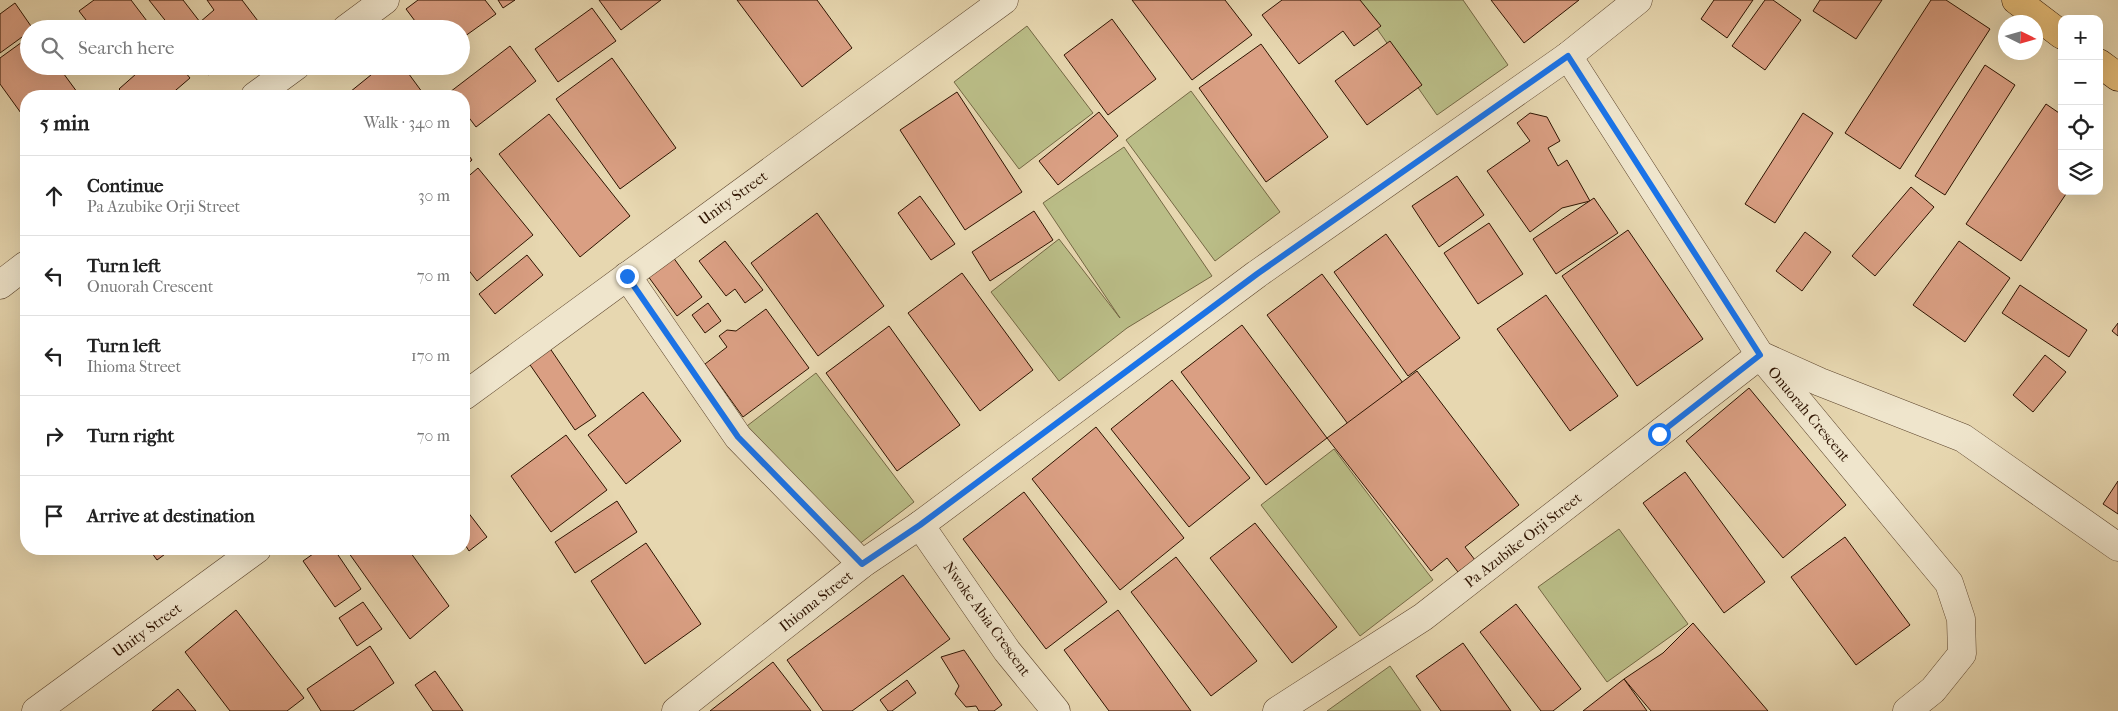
<!DOCTYPE html>
<html lang="en">
<head>
<meta charset="utf-8">
<style>
	:root { --surface:#fff; --page:#f6f6f6; --text:#222; --muted:#767676; --line:#e0e0e0 }
	body { margin:0; font-family:"IM FELL French Canon",serif; background:var(--page); color:var(--text) }
	.controls { position:absolute; right:15px; top:15px; display:grid; overflow:hidden; border-radius:10px; box-shadow:0 5px 20px #0002 }
	.controls button { width:45px; height:45px; display:grid; place-items:center; padding:0; border:0; border-bottom:1px solid var(--line); background:var(--surface); color:var(--text); font:25px sans-serif }
	.compass { position:absolute; left:1998px; top:15px; width:45px; height:45px; border-radius:50%; background:var(--surface); box-shadow:0 5px 20px #0002; rotate:95deg }
	.stop { position:absolute; width:15px; height:15px; margin:-11px; border:4px solid #1a73e8; border-radius:50%; background:#fff }
	.stop.end { background:#1a73e8; border-color:#fff; box-shadow:0 1px 5px #0008 }
	.list { margin:0; padding:0; list-style:none }
	h2 { display:flex; justify-content:space-between; align-items:center; height:65px; margin:0; padding:0 20px; font-size:21px }
	h2 small { font-size:16px; font-weight:400; color:var(--muted) }
	.list li { display:grid; grid-template-columns:32px 1fr auto; gap:15px; align-items:center; box-sizing:border-box; height:80px; padding:0 20px; border-top:1px solid var(--line) }
	.list b { display:block; font-size:19px; white-space:nowrap }
	.list p { margin:0; font-size:16px; white-space:nowrap; color:var(--muted) }
	.list em { font-size:16px; font-style:normal; color:var(--muted) }
	.icon { flex:none; width:28px; height:28px; fill:none; stroke:currentColor; stroke-width:2; stroke-linecap:round; stroke-linejoin:round }
	.map { position:relative; flex:none; width:2118px; height:711px; overflow:hidden }
	.search { position:absolute; background:var(--surface); box-shadow:0 5px 20px #0002; left:20px; top:20px; width:450px; height:55px; display:flex; align-items:center; gap:12px; box-sizing:border-box; padding:0 18px; border-radius:28px; color:var(--muted); font-size:19px }
	.panel { position:absolute; background:var(--surface); box-shadow:0 5px 20px #0002; left:20px; top:90px; width:450px; height:465px; border-radius:20px }
	.map>svg:first-child { display:block }
</style>
</head>
<body>
<div class="map">
<svg width="2118" height="711" viewBox="0 0 2118 711">
	<rect width="100%" height="100%" fill="#e7d7b0"/>
	<filter id="stains"><feTurbulence type="fractalNoise" baseFrequency=".004" numOctaves="4"/><feColorMatrix values="0 0 0 0 .2 0 0 0 0 .09 0 0 0 0 .02 0 0 0 .5 -.17"/></filter>
	<radialGradient id="worn" r=".72"><stop offset=".6" stop-color="#630" stop-opacity="0"/><stop offset="1" stop-color="#630" stop-opacity=".3"/></radialGradient>
	<!-- green -->
	<g fill="#babd87" stroke="#746844">
		<path d="M1357,0H1463L1508,65L1437,115Z"/>
		<path d="M1027,26L1093,113L1019,169L954,82Z"/>
		<path d="M1191,91L1280,212L1215,261L1126,140Z"/>
		<path d="M1124,147L1212,276L1127,328L1059,381L991,292L1059,239L1120,318L1043,203Z"/>
		<path d="M816,373L914,502L841,558L743,429Z"/>
		<path d="M1334,449L1433,580L1360,636L1261,505Z"/>
		<path d="M1619,529L1688,624L1607,682L1538,587Z"/>
		<path d="M1390,666L1421,711H1327Z"/>
	</g>
	<!-- building -->
	<g fill="#da9f83" stroke="#2e1300">
		<path d="M94,0H131L153,29H93L79,11Z"/>
		<path d="M149,0H183L200,22L214,10L207,0H242L264,29H172Z"/>
		<path d="M418,0H485L496,14L461,39V29H421L406,9Z"/>
		<path d="M498,0H515L503,8Z"/>
		<path d="M599,0H661L621,30Z"/>
		<path d="M737,0H817L852,48L802,87Z"/>
		<path d="M1132,0H1225L1252,35L1192,80Z"/>
		<path d="M1282,0H1360L1381,26L1354,46L1343,31L1299,64L1262,15Z"/>
		<path d="M1491,0H1579L1524,43Z"/>
		<path d="M1714,0H1753L1727,38L1701,19Z"/>
		<path d="M1765,0H1773L1801,20L1765,70L1732,46Z"/>
		<path d="M1820,0H1882L1856,39L1813,11Z"/>
		<path d="M1931,0H1946L1990,29L1900,169L1845,133Z"/>
		<path d="M15,3L33,29H29V32L0,53V14Z"/>
		<path d="M592,8L616,41L558,82L535,49Z"/>
		<path d="M1112,19L1156,79L1108,115L1064,55Z"/>
		<path d="M29,37V66H58L80,96H26V120L0,84V58Z"/>
		<path d="M1390,41L1422,85L1367,125L1335,81Z"/>
		<path d="M1261,44L1328,137L1266,182L1199,88Z"/>
		<path d="M510,46L536,81L476,127L464,111V96H453L450,92Z"/>
		<path d="M612,58L676,148L620,189L556,99Z"/>
		<path d="M1985,65L2015,85L1945,195L1915,176Z"/>
		<path d="M145,66H180L190,78L169,96H126L119,89Z"/>
		<path d="M201,66H220L208,75Z"/>
		<path d="M382,66H403L425,96H345Z"/>
		<path d="M957,92L1022,192L965,230L900,130Z"/>
		<path d="M2046,104L2062,115V191H2068L2021,261L1966,224Z"/>
		<path d="M1099,112L1118,136L1058,185L1039,161Z"/>
		<path d="M1530,113L1547,117L1560,141L1548,148L1558,166L1567,160L1590,201L1562,208L1530,232L1487,171L1530,141L1517,123Z"/>
		<path d="M1803,113L1833,133L1775,223L1745,204Z"/>
		<path d="M549,114L630,216L580,257L499,154Z"/>
		<path d="M464,149L472,160L464,167Z"/>
		<path d="M478,168L533,235L477,281L464,264V180Z"/>
		<path d="M1457,176L1484,215L1439,247L1412,206Z"/>
		<path d="M1911,187L1934,207L1875,276L1852,256Z"/>
		<path d="M920,196L955,244L931,260L898,213Z"/>
		<path d="M1594,198L1618,233L1556,274L1533,239Z"/>
		<path d="M1034,211L1053,240L990,281L972,252Z"/>
		<path d="M817,213L884,306L818,356L751,263Z"/>
		<path d="M1489,223L1523,274L1478,304L1444,253Z"/>
		<path d="M1628,230L1703,339L1637,386L1562,276Z"/>
		<path d="M1805,232L1831,252L1802,291L1776,271Z"/>
		<path d="M1386,234L1460,338L1408,376L1334,272Z"/>
		<path d="M725,241L763,290L745,303L735,289L726,296L699,261Z"/>
		<path d="M1959,241L2010,278L1965,342L1913,305Z"/>
		<path d="M670,253L702,297L677,316L645,272Z"/>
		<path d="M527,255L543,275L495,314L479,294Z"/>
		<path d="M962,273L1033,370L980,411L908,313Z"/>
		<path d="M1322,274L1403,383L1348,424L1267,315Z"/>
		<path d="M2020,285L2087,330L2069,357L2002,313Z"/>
		<path d="M1546,295L1618,396L1570,431L1497,329Z"/>
		<path d="M708,303L721,321L705,333L692,315Z"/>
		<path d="M766,309L809,368L743,417L705,364L727,347L719,336L727,330L736,331Z"/>
		<path d="M2118,323V336L2112,331Z"/>
		<path d="M1242,325L1327,438L1266,485L1181,372Z"/>
		<path d="M889,326L960,425L897,471L826,373Z"/>
		<path d="M547,344L596,416L575,430L526,359Z"/>
		<path d="M2045,355L2066,372L2033,412L2013,395Z"/>
		<path d="M1417,371L1519,505L1465,547L1475,560L1458,572L1447,558L1431,571L1327,438Z"/>
		<path d="M1172,380L1250,478L1189,527L1111,429Z"/>
		<path d="M1749,388L1846,505L1783,558L1686,441Z"/>
		<path d="M643,392L681,441L626,484L588,435Z"/>
		<path d="M1096,427L1184,538L1120,590L1032,479Z"/>
		<path d="M566,435L607,490L551,532L511,476Z"/>
		<path d="M1685,472L1765,582L1724,613L1643,503Z"/>
		<path d="M2118,481V514L2103,504Z"/>
		<path d="M1024,492L1107,602L1046,649L963,539Z"/>
		<path d="M617,501L637,532L575,573L555,542Z"/>
		<path d="M464,507L487,537L469,551L464,543Z"/>
		<path d="M1255,523L1337,627L1292,663L1210,558Z"/>
		<path d="M1845,537L1910,625L1856,665L1791,577Z"/>
		<path d="M646,543L701,624L645,664L591,581Z"/>
		<path d="M149,549H172L157,560Z"/>
		<path d="M320,549H334L361,589L335,607L303,561Z"/>
		<path d="M346,549H408L449,606L410,639Z"/>
		<path d="M1176,557L1257,661L1211,696L1131,592Z"/>
		<path d="M903,575L950,639L852,711H823L787,660Z"/>
		<path d="M363,602L382,629L357,646L339,618Z"/>
		<path d="M1516,604L1581,689L1553,711H1541L1480,632Z"/>
		<path d="M236,610L304,698L287,711H230L185,652Z"/>
		<path d="M1118,610L1191,711H1109L1064,650Z"/>
		<path d="M1693,623L1768,711H1651L1624,679L1663,653Z"/>
		<path d="M1463,643L1511,711H1441L1416,676Z"/>
		<path d="M370,646L394,683L353,711H321L307,689Z"/>
		<path d="M964,650L1002,705L994,711H979L976,706L966,707L955,694L959,686L941,657Z"/>
		<path d="M773,662L811,711H710Z"/>
		<path d="M435,671L463,711H433L415,685Z"/>
		<path d="M1624,679L1647,711H1583Z"/>
		<path d="M907,680L916,693L892,711H888L880,700Z"/>
		<path d="M178,689L196,711H152Z"/>
	</g>
	<g fill="none" stroke-linecap="round" stroke-linejoin="round">
		<!-- minor casing -->
		<g stroke="#5c442c" stroke-width="29">
			<g id="minor">
				<path d="M346,29L385,0"/>
				<path d="M1568,56L1760,355L1949,583L1961,619L1962,654L1933,690L1907,711"/>
				<path d="M255,96L296,66"/>
				<path d="M627,276L738,437L862,564"/>
				<path d="M0,285L26,265"/>
				<path d="M464,396L1004,0"/>
				<path d="M920,525L1007,651L1056,711"/>
				<path d="M36,711L257,549"/>
				<path d="M676,711L862,564L920,525L1257,274L1568,56L1638,0"/>
				<path d="M1277,711L1423,617L1760,355L1820,382L1963,438L2118,547"/>
			</g>
		</g>
		<!-- primary casing -->
		<g stroke="#2e1300" stroke-width="29">
			<g id="primary">
				<path d="M2016,0L2062,35"/>
				<path d="M2099,63L2118,77"/>
			</g>
		</g>
		<!-- minor -->
		<use href="#minor" stroke="#efe5cc" stroke-width="28"/>
		<!-- primary -->
		<use href="#primary" stroke="#e4bc78" stroke-width="28"/>
	</g>
	<g fill="none" stroke-linecap="round" stroke-linejoin="round">
		<!-- route -->
		<path stroke="#1a73e8" stroke-width="6" d="M627,276L738,437L862,564L920,525L1257,274L1568,56L1760,355L1659,434"/>
	</g>
	<g text-anchor="middle" dominant-baseline="central" stroke-width="4" stroke-linejoin="round" paint-order="stroke">
		<!-- street labels -->
		<g font-size="15" fill="#2e1300" stroke="#efe5cc">
			<text transform="translate(733 198) rotate(-36)">Unity Street</text>
			<text transform="translate(1809 414) rotate(50)">Onuorah Crescent</text>
			<text transform="translate(1523 540) rotate(-38)">Pa Azubike Orji Street</text>
			<text transform="translate(816 601) rotate(-38)">Ihioma Street</text>
			<text transform="translate(987 619) rotate(54)">Nwoke Abia Crescent</text>
			<text transform="translate(147 630) rotate(-36)">Unity Street</text>
		</g>
	</g>
	<rect width="100%" height="100%" filter="url(#stains)"/>
	<rect width="100%" height="100%" fill="url(#worn)"/>
</svg>
<div class="controls">
<button>+</button>
<button>−</button>
<button><svg class="icon" aria-label="locate" viewBox="0 0 24 24"><circle cx="12" cy="12" r="6"/><path d="M12 2v4M12 18v4M2 12h4M18 12h4"/></svg></button>
<button><svg class="icon" aria-label="layers" viewBox="0 0 24 24"><path d="M12 4l9 5-9 5-9-5zM3 14l9 5 9-5"/></svg></button>
</div>
<svg class="compass" viewBox="-18 -18 36 36"><path d="M0-13l5 13h-10z" fill="#e53935"/><path d="M0 13l5-13h-10z" fill="#767676"/></svg>
<div class="stop" style="left:1659px;top:434px"></div>
<div class="stop end" style="left:627px;top:276px"></div>
<div class="search"><svg class="icon" aria-label="search" viewBox="0 0 24 24"><circle cx="10" cy="10" r="6"/><path d="M15 15l6 6"/></svg>Search here</div>
<section class="panel">
<h2>5 min<small>Walk · 340 m</small></h2>
<ul class="list">
<li><svg class="icon" aria-label="ahead" viewBox="0 0 24 24"><path d="M12 20V5M6 11l6-6 6 6"/></svg><div><b>Continue</b><p>Pa Azubike Orji Street</p></div><em>30 m</em></li>
<li><svg class="icon" aria-label="left" viewBox="0 0 24 24"><path d="M17 20v-9H6M10 6l-5 5 5 5"/></svg><div><b>Turn left</b><p>Onuorah Crescent</p></div><em>70 m</em></li>
<li><svg class="icon" aria-label="left" viewBox="0 0 24 24"><path d="M17 20v-9H6M10 6l-5 5 5 5"/></svg><div><b>Turn left</b><p>Ihioma Street</p></div><em>170 m</em></li>
<li><svg class="icon" aria-label="right" viewBox="0 0 24 24"><path d="M7 20v-9h11M14 6l5 5-5 5"/></svg><div><b>Turn right</b></div><em>70 m</em></li>
<li><svg class="icon" aria-label="arrive" viewBox="0 0 24 24"><path d="M6 21V4h12l-3 4 3 4H6"/></svg><div><b>Arrive at destination</b></div></li>
</ul>
</section>
</div>
</body>
</html>
